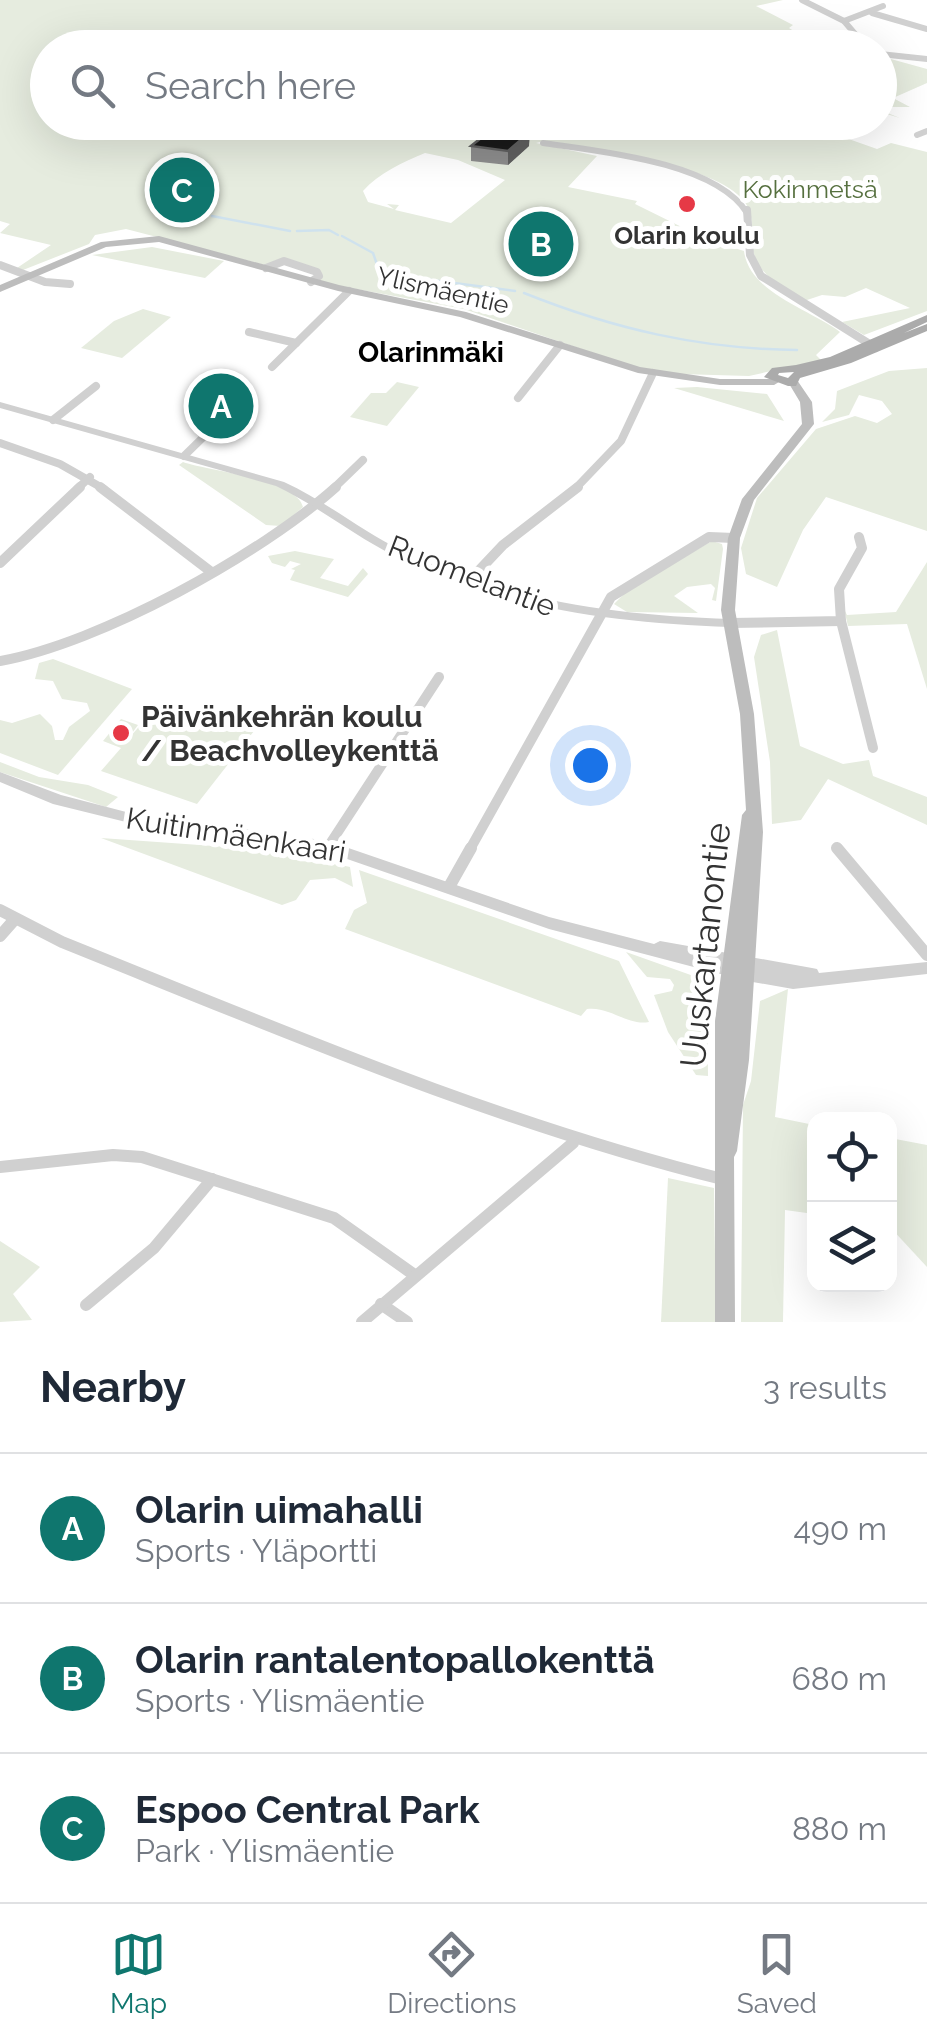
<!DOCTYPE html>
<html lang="en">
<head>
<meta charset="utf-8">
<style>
	:root { --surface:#fff; --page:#f6f6f7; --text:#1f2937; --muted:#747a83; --line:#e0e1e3; --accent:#0f766e }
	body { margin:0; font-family:Raleway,sans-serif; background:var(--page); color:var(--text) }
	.controls { position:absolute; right:30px; bottom:30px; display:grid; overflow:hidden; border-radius:20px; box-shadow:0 10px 40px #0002 }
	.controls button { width:90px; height:90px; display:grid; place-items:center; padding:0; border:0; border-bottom:2px solid var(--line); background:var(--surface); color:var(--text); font:50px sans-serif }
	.you { position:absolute; left:590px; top:765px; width:35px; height:35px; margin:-25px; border:8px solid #fff; border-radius:50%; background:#1a73e8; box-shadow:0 0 0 15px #1a73e833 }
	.badge { display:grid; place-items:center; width:65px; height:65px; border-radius:50%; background:var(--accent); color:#fff; font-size:32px; font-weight:700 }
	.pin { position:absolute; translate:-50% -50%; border:5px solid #fff; box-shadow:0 2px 10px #0006 }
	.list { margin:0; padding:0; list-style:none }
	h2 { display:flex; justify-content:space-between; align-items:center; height:130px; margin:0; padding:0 40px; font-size:42px }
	h2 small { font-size:32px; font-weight:400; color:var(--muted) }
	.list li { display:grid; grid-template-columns:65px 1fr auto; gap:30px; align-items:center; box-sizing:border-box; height:150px; padding:0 40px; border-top:2px solid var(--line) }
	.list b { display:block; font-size:38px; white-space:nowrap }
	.list p { margin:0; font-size:32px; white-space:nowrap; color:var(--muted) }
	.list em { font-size:32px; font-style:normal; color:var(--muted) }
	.icon { flex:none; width:55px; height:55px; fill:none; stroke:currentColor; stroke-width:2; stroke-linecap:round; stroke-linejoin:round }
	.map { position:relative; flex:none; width:927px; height:1322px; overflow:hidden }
	.search { position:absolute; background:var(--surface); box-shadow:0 10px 40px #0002; left:30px; right:30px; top:30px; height:110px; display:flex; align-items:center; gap:25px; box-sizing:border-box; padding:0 35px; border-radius:55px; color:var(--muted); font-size:38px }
	.sheet { height:580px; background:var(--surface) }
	nav { display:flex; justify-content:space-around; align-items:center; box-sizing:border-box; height:140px; border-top:2px solid var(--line); background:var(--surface); font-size:28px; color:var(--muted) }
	nav a { display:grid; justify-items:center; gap:5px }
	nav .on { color:var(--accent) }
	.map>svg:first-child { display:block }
</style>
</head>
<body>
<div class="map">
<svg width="927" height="1322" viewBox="0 0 927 1322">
	<rect width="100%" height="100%" fill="#fff"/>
	<!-- green -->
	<g fill="#e6ecdf" fill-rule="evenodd">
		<path d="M0,0H783L756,6L793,25L789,28L819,47L48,48V122H834L831,125L843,137L877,149L891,143L927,152V311L864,335L842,322L910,308L866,288L845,297L822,295L804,301C786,289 760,277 754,254C749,236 757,218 744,201C715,163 592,151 544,141L536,143L597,156L568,187L637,201L635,204L706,239L744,251C749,293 811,310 840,332L816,355L821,360L749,376L679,374L631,366L464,309L324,283L319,281L322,275L283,259L265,265L126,229L95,235L89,244L23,270L17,268L51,245L0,233L10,224L0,221ZM425,153L458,160L505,180L451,223L395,210L399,205L387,204L394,209L368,202L363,191C379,173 403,162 425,153Z"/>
		<path d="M880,56L927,69V83L893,98L910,107H884L888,109L885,112L900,118L880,112Z"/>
		<path d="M152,247L224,261L205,278L92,255Z"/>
		<path d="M143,309L171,317L122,358L81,348L114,321Z"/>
		<path d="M927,368V531L826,497L803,530L777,587L746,574L741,548L757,498L816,429L855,416L877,423L892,414L882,401L859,395L849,415L822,422L835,409L837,391L889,371Z"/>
		<path d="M397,382L419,387L387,426L350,417L371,393H386Z"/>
		<path d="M697,387L767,394L784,421L674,388Z"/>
		<path d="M183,462C208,471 297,479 303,507L281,526L266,525L179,465Z"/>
		<path d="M712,541L722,544L723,549L716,601L712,600L715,588L711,584L687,587L674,596L698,613L627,612L614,604L630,588Z"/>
		<path d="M295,551L334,559L320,578L348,586L363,568L368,574L348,597L290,580L295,570L291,569L301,564L290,561L285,567L272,563L268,556Z"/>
		<path d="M927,562V689L907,624L848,626L844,609L847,615L896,612Z"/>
		<path d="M777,630L800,746L843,764L869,760L873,776L927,797V825L828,779L801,820L772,824L770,762L754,657L761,635Z"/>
		<path d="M53,659L132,689L58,775L0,753V720L12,723L40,714L52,726L55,740H63L69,727L90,711L87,703L62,699L53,681L35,679L39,663Z"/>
		<path d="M162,700L254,731L197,804L101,771L121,748L103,741L121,719L138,725L124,744Z"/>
		<path d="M0,762L39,777L88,785L118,797L106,807L0,772Z"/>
		<path d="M101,838L272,850L350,867L353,887L335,878L310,880L296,900L282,905Z"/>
		<path d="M359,870L619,961L649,1022C627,1026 610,1006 587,1009L581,1016L345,929L354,910L367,903Z"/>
		<path d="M626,952L702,979L707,989L708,1076L696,1075L668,1032L654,995L672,991L674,985L670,979L647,977Z"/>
		<path d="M788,989L775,1117L814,1125V1214L785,1210L783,1322H741L743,1105L751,1081L760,1001Z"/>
		<path d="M890,1138L927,1145V1267L890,1227Z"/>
		<path d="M668,1178L714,1188L716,1322H661Z"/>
		<path d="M0,1241L40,1267L13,1294L32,1320L0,1322Z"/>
	</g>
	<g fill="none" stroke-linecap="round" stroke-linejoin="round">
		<!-- stream -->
		<g stroke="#cfe2ee" stroke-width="2.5">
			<path d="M212,216L290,231"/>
			<path d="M297,231L329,230L338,235"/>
			<path d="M342,236L373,253L379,270L393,275L515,291"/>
			<path d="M524,293C614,329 700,349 797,350"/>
		</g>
		<!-- minor-far3 -->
		<g stroke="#d0d0d0" stroke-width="6">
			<path d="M802,0L844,21L867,48"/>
			<path d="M872,13L927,29"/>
			<path d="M844,21L883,6"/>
			<path d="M880,54L927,59"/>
			<path d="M917,135L927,131"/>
			<path d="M543,143C598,151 716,162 747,213"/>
		</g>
		<!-- minor-far2 -->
		<g stroke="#d0d0d0" stroke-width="8">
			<path d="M747,210L750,255L761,276L876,348"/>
			<path d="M0,265L45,282L70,284"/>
			<path d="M266,268L284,261L317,272L319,276L311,282"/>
			<path d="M249,332L296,343"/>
			<path d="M272,367L349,291"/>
			<path d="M518,398L560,345"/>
			<path d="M53,420L96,386"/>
			<path d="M0,443L60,464L104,489"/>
			<path d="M184,456L227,414"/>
			<path d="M77,489L90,477"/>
			<path d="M333,489L363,460"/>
			<path d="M575,489L621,441L653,373"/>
		</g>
		<!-- minor-far1 -->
		<g stroke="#d0d0d0" stroke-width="10">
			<path d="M100,487L210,571"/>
			<path d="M0,563L80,487"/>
			<path d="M470,580L503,545L578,487"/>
			<path d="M841,621L873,748"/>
			<path d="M730,623L841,621L839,589L862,548L859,537"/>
			<path d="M0,661C100,643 260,555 336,487"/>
			<path d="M328,847L439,677"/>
			<path d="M469,851L611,597L709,537L734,538"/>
		</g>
		<!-- minor -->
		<g stroke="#d0d0d0" stroke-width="12">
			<path d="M837,848L927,955"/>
			<path d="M449,887L471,848"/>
			<path d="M0,910L62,942C281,1030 496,1123 726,1180"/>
			<path d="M0,936L15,919"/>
			<path d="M0,1167L113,1155L142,1157L334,1218L413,1274"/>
			<path d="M381,1304L407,1322"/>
			<path d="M86,1305L154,1248L212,1179"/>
			<path d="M362,1322L573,1143"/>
		</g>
		<!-- tertiary -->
		<g fill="#d0d0d0" fill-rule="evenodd">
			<path d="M0,402L284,482C326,501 361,531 403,551C506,601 616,615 730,619L736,623L730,627C614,623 501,608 395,556C354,536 318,506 276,486L0,408Z"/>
			<path d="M0,772L61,795L130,813L328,841L549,917L654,944L660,941L812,968L817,969L819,973L927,962V974L793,989L747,981L549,929L327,852L130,823L53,804L0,782Z"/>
		</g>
		<!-- secondary -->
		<g fill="#bdbdbd" fill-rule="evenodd">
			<path d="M159,236L339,285L466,312L640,367L720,379H774L779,382L774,385H720L638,373L460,317L338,291L159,242L106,247L0,292V285L101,242Z"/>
			<path d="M793,379L797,380L812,402L814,424L754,500L740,538L735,610L754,714L763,832L749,1060L737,1151L734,1157L735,1322H715V1021L742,815L746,810L740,714L721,610L728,538L742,499L802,424L800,402L788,382Z"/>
		</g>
		<!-- primary -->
		<path fill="#ababab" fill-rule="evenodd" d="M927,315V322L904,333L927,324V331L851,363L800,378L796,386H788L764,377L772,368L796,365L830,357ZM794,372L788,378L778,375L779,373Z"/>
	</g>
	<!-- wall -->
	<path fill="#8c8c8c" d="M471,146H529L508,165L471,161Z"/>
	<!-- shaded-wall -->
	<path fill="#5f5f5f" d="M530,132L529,146L508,165V151Z"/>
	<!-- building -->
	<path fill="#1a1a1a" stroke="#5f5f5f" stroke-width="2.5" d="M496,126L530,132L508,151L471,146Z"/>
	<!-- markers -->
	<g fill="#e63946" stroke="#fff" stroke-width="4">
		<circle cx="687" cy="204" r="10"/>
		<circle cx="121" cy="733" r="10"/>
	</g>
	<g text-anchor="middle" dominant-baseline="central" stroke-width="10" stroke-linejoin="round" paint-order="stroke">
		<!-- far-park labels -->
		<g font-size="25" fill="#56703f" stroke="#fff">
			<text x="810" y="189">Kokinmetsä</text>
		</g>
		<!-- far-poi labels -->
		<g font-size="25" font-weight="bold" fill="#333" stroke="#fff">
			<text x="687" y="235">Olarin koulu</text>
		</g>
		<!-- far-street labels -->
		<g font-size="25" fill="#333" stroke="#fff">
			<text transform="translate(443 290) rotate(13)">Ylismäentie</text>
		</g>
		<!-- far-neighbourhood labels -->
		<g font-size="28" font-weight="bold" fill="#000" stroke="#fff">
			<text x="431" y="352">Olarinmäki</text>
		</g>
		<!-- street labels -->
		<g font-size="30" fill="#333" stroke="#fff">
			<text transform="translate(472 576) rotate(21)">Ruomelantie</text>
			<text transform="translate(236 835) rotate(9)">Kuitinmäenkaari</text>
		</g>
		<!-- poi labels -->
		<g font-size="30" font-weight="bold" fill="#333" stroke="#fff" text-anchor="start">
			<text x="141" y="716">Päivänkehrän koulu<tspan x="141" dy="34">/ Beachvolleykenttä</tspan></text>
		</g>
		<!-- near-street labels -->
		<g font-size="35" fill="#333" stroke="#fff">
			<text transform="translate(705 945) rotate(-84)">Uuskartanontie</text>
		</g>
	</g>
</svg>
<div class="controls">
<button><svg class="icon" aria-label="locate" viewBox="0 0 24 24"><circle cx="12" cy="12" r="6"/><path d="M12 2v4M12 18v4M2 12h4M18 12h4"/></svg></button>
<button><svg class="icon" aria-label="layers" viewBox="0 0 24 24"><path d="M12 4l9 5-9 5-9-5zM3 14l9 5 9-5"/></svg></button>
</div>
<div class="you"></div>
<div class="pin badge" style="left:221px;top:406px">A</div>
<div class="pin badge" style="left:541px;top:244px">B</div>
<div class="pin badge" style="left:182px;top:190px">C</div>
<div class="search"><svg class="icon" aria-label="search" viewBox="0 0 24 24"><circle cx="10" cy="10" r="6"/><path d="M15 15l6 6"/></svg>Search here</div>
</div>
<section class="sheet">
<h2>Nearby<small>3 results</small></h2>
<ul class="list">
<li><span class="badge">A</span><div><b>Olarin uimahalli</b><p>Sports · Yläportti</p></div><em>490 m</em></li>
<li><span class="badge">B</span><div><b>Olarin rantalentopallokenttä</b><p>Sports · Ylismäentie</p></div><em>680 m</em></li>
<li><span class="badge">C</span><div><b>Espoo Central Park</b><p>Park · Ylismäentie</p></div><em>880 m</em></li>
</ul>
</section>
<nav>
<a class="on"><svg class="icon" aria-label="map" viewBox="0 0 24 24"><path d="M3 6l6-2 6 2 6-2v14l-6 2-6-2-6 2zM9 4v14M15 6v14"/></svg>Map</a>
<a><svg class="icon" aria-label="directions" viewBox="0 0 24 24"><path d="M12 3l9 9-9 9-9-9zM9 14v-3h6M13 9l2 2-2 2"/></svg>Directions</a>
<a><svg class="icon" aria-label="saved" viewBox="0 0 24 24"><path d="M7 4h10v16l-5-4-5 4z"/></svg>Saved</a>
</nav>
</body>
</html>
